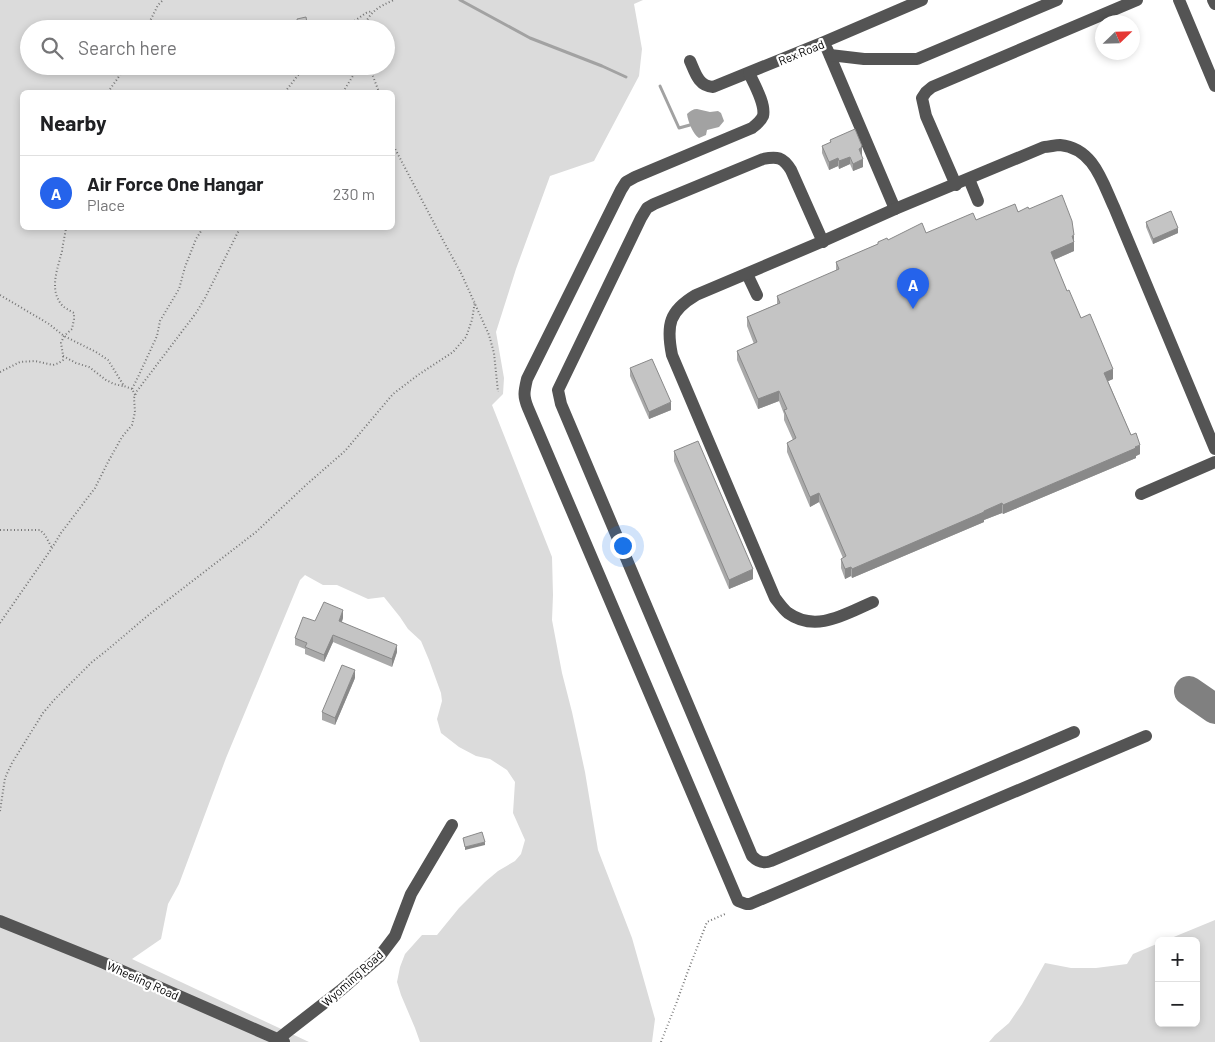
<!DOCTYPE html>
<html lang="en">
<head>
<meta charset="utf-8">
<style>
	:root { --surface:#fff; --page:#f2f2f2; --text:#202124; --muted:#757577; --line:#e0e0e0; --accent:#2563eb }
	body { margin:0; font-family:Barlow,sans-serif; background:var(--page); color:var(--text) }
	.controls { position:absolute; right:15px; bottom:15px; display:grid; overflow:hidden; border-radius:8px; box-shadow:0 2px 8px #0003 }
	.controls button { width:45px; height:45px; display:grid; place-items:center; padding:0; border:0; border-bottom:1px solid var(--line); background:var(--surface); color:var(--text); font:25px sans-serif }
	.compass { position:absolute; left:1095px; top:15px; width:45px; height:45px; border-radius:50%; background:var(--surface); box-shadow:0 2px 8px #0003; rotate:67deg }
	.you { position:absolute; left:622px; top:545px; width:18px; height:18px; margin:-12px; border:4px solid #fff; border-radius:50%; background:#1a73e8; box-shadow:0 0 0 8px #1a73e833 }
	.badge { display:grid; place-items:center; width:32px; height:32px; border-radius:50%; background:var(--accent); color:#fff; font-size:16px; font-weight:700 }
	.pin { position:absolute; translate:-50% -41px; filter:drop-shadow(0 1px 2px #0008) }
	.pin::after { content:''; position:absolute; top:26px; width:18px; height:15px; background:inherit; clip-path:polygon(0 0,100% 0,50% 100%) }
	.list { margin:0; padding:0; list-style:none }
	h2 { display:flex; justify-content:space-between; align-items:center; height:65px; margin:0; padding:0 20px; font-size:21px }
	h2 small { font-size:16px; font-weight:400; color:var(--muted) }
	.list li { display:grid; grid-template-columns:32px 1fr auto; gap:15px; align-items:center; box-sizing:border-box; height:75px; padding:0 20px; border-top:1px solid var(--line) }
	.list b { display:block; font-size:19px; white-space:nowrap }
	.list p { margin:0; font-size:16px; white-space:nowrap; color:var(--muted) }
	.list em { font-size:16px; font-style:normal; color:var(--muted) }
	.icon { flex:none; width:28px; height:28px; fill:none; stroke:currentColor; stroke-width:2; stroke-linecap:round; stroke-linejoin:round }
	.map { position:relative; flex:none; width:1215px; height:1042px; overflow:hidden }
	.search { position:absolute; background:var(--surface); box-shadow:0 2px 8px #0003; left:20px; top:20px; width:375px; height:55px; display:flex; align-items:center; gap:12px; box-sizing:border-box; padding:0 18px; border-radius:28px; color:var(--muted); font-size:19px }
	.panel { position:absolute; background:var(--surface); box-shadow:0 2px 8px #0003; left:20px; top:90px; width:375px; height:140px; border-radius:8px }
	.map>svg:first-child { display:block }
</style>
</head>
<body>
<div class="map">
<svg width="1215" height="1042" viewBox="0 0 1215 1042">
	<rect width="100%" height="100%" fill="#fff"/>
	<!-- green -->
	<g fill="#dbdbdb" fill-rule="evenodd">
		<path d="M0,0H643L634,4L642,49L639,76L594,161L550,176L516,269L496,332L504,378L503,394L492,405L552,557L553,595L552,620L562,673L572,712L585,772L598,850L632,938L655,1019L652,1042H420L415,1028L401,995L397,982L400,967L405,954L422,935H437L459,908L485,882L498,871L515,861L521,854L525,840L513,813L515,782L507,770L490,759L476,756L459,747L441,733L437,719L442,701L441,693L429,660L421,641L408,629L400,617L384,597L368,599L337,585H323L305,575L300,580L226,758L179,884L168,904L161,939L132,959L309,1042H0ZM29,29H386V66H29ZM22,92H392V228H22Z"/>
		<path d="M1215,920V1042H989L995,1035L1009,1023L1022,1004L1045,963L1071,968H1096L1127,964L1133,954L1159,943V1023H1196V941H1164Z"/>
	</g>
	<!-- water -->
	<path fill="#a2a2a2" d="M697,109L710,112L718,111L721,113L724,121L719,127L707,130L706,135L699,138C693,134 688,122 687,114C690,111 693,109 697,109Z"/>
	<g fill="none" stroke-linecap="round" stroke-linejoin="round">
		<!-- stream -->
		<g stroke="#a2a2a2" stroke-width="3">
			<path d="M460,0L530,38L602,66L626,77"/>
			<path d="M660,86L679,128L690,125"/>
		</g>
		<!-- taxiway -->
		<path stroke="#808080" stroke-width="30" d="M1189,691L1215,709"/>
		<!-- path -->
		<g stroke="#767676" stroke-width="2" stroke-dasharray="1 2.5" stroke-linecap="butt">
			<path d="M146,29L158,5L163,0"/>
			<path d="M343,29L366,13L372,11"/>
			<path d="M363,29C369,12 378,7 394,0"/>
			<path d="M369,66L379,92"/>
			<path d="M108,92L120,75L125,66"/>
			<path d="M285,92L305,66"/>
			<path d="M343,92L359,66"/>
			<path d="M392,143L445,244L461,273L489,335L494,353L498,392"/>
			<path d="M0,295L49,324L64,336L96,352L108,360L124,386L132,389"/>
			<path d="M63,356L76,363L89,367L106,380L114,384L123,386"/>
			<path d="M0,372L20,362L35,361L53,365L59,363L63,360V355L61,343L64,336L72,329L74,319V313C69,310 64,308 61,304C49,288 58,268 62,251C63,243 65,235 66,228"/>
			<path d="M135,395L132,389L138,377L157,336L160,321L179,289L185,267L196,239L203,228"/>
			<path d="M0,530H40L45,535L52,548"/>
			<path d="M0,623L52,548L61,533L95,488L108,462L122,437L132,425L135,412L134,398L137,391L196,313L205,298L240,228"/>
			<path d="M0,811L5,778L12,763L43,713L54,700L92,662L106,651L151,613L256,532L306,485L345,451L393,394L418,375L453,352L466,337L472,320L475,301"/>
			<path d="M661,1042L676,1004L688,971L707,922L725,914"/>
		</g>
		<!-- minor -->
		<g stroke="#545454" stroke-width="12">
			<path d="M1179,0L1215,86"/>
			<path d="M1213,0L1215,4"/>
			<path d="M827,49L895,209"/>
			<path d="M830,55L864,59H917L1057,0"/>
			<path d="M690,61C695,72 698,86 713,87L824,42L922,0"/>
			<path d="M749,73C754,84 766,104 763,116C761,121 757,124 752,128L635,177L626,182L621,190L527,379C524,392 523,396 528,408L738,901L746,904H750L1146,736"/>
			<path d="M969,179L978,201"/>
			<path d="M956,185L926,116L922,98L926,92L932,87L1137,0"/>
			<path d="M823,242L791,170C783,157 777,156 763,159L654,204L647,208L641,218L558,390L561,404L752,856C758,862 763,864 771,861L1074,732"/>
			<path d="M747,274L757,295"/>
			<path d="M1141,494L1215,462"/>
			<path d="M873,602C845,614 816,633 788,613C783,609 779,603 775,598L672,355C666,325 669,311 696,295L821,242L895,209L1044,147C1049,147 1055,145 1060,145C1093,148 1102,181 1114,207L1215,449"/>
			<path d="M0,921L104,963L284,1042"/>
			<path d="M278,1039L341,990L379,957L395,936L411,894L452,825"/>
		</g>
	</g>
	<!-- wall -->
	<g fill="#a9a9a9">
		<path d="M830,140L862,153L861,155L863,167L853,171L850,164L839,169L838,166L829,170L822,153V146L830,143Z"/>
		<path d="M1029,209L1074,240V251L1054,260L1067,291L1113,379L1108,381L1131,435L1140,454L1136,456V458L1003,514L1002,513L984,520V522L852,578L851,576L845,579L841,568V559L843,558L819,502L810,507L787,452V443L793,440L784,420V414L779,401L758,409L737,360V351L754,344L747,326V317L777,304V296L836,271V262L878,244V242L926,233L976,220Z"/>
		<path d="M1146,222L1178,233L1153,244L1146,227Z"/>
		<path d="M630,368L671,410L649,419L630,376Z"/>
		<path d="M674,451L753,579L729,589L674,461Z"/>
		<path d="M343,618L342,622L397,652L392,667L333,642L324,662L305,654V649L295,645V638Z"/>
		<path d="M355,678L335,725L322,720V712Z"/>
	</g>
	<!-- shaded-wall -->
	<g fill="#898989">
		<path d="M861,146H862V155L859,156V149Z"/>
		<path d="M850,157V164L839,169V161Z"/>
		<path d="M838,158V166L829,170V162Z"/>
		<path d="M863,159V167L853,171V164Z"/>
		<path d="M1178,228V233L1153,244V239Z"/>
		<path d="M1074,235V251L1051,261V252Z"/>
		<path d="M1113,369V379L1104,383V373Z"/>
		<path d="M779,391V401L758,409V399Z"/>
		<path d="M671,402V410L649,419V412Z"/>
		<path d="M1140,445V454L1136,456V458L1003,514V505Z"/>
		<path d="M819,493V502L810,507V497Z"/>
		<path d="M1002,503V513L984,520V522L852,578V569Z"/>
		<path d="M851,567V576L845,579V569Z"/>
		<path d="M753,569V579L729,589V580Z"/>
		<path d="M343,610V618L339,628V621Z"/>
		<path d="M333,635V642L324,662V655Z"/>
		<path d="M397,645V652L392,667V659Z"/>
		<path d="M355,670V678L335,725V718Z"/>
		<path d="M485,842V845L465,850V847Z"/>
	</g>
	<!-- building -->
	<g fill="#c4c4c4" stroke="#898989">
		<path d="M306,17L308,28L299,29L297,19Z"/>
		<path d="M855,129L862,146H861L862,147L859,149L863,159L853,164L850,157L839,161L838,158L829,162L822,146L831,142L830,140Z"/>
		<path d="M1062,195L1072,221L1074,235L1072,236L1074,242L1051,252L1067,291L1069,290L1081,318L1090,314L1113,369L1104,373L1131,435L1136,433L1140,445L1135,447L1136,448L1003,505L1002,503L984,511V512L852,569L851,567L845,569L841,559L846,556L819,493L810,497L787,443L796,438L784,410L787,409L779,391L758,399L737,351L757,342L747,317L780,303L777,296L839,269L836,262L878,244V242L887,238L888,240L922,223L926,233L973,213L976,220L1015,204L1018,212L1028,207L1029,209Z"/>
		<path d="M1171,211L1178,228L1153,239L1146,222Z"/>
		<path d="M652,359L671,402L649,412L630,368Z"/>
		<path d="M698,441L753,569L729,580L674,451Z"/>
		<path d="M324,602L343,610L339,621L397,645L392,659L333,635L324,655L305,647L307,643L295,638L303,617L315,621Z"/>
		<path d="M342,665L355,670L335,718L322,712Z"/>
		<path d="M482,832L485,842L465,847L463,838Z"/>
	</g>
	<g text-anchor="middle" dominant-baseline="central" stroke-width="4.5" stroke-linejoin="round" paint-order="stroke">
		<!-- street labels -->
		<g font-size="12" fill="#000" stroke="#fff">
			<text transform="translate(801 52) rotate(-22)">Rex Road</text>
			<text transform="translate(352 978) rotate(-42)">Wyoming Road</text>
			<text transform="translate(143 980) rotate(24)">Wheeling Road</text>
		</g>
	</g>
</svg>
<div class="controls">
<button>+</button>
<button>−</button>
</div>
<svg class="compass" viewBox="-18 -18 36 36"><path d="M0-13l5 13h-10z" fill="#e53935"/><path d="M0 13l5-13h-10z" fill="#757577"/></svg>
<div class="you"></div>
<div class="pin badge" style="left:913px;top:309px">A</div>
<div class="search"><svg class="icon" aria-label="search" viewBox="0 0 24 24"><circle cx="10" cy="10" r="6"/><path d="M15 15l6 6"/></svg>Search here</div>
<section class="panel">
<h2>Nearby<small></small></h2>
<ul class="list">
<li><span class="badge">A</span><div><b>Air Force One Hangar</b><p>Place</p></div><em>230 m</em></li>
</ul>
</section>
</div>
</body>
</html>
